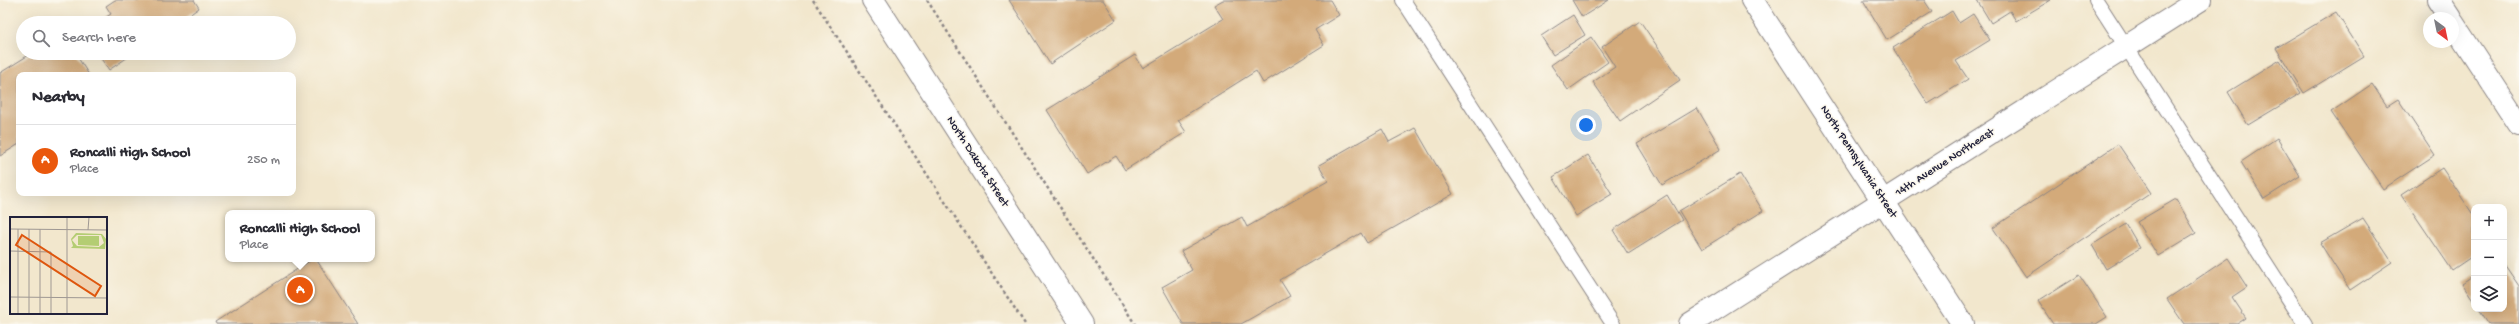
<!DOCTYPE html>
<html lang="en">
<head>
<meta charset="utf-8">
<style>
	:root { --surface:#fff; --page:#f2f2f3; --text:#2b2b33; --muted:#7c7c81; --line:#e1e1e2; --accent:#ea580c }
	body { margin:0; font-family:"Gochi Hand",sans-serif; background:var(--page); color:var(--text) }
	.controls { position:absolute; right:12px; bottom:12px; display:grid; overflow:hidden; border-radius:8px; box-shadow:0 4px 16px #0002 }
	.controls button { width:36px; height:36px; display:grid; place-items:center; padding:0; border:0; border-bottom:1px solid var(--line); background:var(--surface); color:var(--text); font:20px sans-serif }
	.compass { position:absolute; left:2423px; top:12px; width:36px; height:36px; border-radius:50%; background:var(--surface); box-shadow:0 4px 16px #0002; rotate:147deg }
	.you { position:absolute; left:1586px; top:125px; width:14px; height:14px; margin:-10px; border:3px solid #fff; border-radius:50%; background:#1a73e8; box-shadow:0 0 0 6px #1a73e833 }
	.badge { display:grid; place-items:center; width:26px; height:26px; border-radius:50%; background:var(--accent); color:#fff; font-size:13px; font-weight:700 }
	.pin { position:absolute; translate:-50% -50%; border:2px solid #fff; box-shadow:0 1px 4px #0006 }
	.popup { position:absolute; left:225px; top:210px; width:150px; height:52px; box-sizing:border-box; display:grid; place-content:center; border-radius:8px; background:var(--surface); filter:drop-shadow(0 1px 3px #0005); font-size:13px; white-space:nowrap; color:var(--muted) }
	.popup b { font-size:15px; color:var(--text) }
	.popup::after { content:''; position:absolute; left:50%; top:100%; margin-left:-8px; border:8px solid transparent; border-top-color:var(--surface) }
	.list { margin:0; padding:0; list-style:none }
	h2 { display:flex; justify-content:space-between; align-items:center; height:52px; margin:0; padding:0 16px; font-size:17px }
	h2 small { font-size:13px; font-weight:400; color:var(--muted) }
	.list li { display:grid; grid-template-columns:26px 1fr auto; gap:12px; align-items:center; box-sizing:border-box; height:72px; padding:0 16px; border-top:1px solid var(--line) }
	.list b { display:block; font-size:15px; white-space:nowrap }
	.list p { margin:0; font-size:13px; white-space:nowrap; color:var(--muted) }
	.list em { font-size:13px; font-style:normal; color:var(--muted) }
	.icon { flex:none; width:22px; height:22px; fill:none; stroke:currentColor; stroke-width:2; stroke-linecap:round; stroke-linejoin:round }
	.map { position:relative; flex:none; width:2519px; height:324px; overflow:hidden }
	.search { position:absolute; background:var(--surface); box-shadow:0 4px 16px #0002; left:16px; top:16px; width:280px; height:44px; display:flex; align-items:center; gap:10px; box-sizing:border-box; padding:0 14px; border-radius:22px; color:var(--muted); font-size:15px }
	.panel { position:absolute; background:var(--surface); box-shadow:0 4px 16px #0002; left:16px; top:72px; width:280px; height:124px; border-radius:8px }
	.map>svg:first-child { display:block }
</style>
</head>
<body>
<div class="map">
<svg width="2519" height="324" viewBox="0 0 2519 324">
	<rect width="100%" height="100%" fill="#fbf7ec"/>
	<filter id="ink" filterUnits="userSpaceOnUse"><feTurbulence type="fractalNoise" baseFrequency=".025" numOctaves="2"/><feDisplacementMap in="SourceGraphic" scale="8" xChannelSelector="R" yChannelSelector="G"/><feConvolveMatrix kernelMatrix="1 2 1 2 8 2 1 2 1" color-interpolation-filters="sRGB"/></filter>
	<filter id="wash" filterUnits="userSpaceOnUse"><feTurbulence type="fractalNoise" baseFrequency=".012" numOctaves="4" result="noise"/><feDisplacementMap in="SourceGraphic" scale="16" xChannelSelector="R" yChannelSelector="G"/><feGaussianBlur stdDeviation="0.9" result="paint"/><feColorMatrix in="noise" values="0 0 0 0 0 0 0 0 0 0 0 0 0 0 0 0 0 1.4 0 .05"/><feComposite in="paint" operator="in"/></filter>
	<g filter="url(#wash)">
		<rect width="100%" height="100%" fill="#f2e7cd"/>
		<g id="blocks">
			<!-- building -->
			<g fill="#d3aa7a">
				<path d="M115,0H194L199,8L178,23H97L111,14L106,6Z"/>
				<path d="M1009,0H1103L1116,20L1050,64Z"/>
				<path d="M1223,0H1330L1339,15L1315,30L1324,45L1263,83L1256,71L1178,120L1186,132L1125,170L1116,156L1087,174L1047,110L1135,55L1143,68L1223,19L1214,5Z"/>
				<path d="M1572,0H1609L1582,17Z"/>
				<path d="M1863,0H1924L1932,12L1887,40Z"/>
				<path d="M1977,0H2051L2016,21L2010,11L1991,23Z"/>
				<path d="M1952,11L1959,23L1973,14L1990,40L1956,61L1968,79L1928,104L1893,48Z"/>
				<path d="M2336,12L2364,56L2304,93L2276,48Z"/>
				<path d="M1573,15L1585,35L1553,55L1541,36Z"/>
				<path d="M1640,21L1680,80L1620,121L1593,82L1615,67L1602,47Z"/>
				<path d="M1591,37L1608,62L1568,90L1551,65Z"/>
				<path d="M32,53H75L89,75H19V144L0,156V73Z"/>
				<path d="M97,53H134L109,70Z"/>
				<path d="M2280,60L2301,93L2248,125L2228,92Z"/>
				<path d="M2372,84L2387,106L2398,99L2435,155L2383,189L2331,112Z"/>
				<path d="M1697,108L1721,149L1662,185L1637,144Z"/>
				<path d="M1415,128L1453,194L1367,243L1361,233L1280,280L1290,296L1241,324H1183L1162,287L1192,270L1181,251L1242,217L1247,227L1328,181L1319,165L1382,129L1389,142Z"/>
				<path d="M2277,138L2300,176L2264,199L2241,162Z"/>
				<path d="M2118,144L2151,193L2026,277L1993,228Z"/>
				<path d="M1588,155L1612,194L1576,216L1553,177Z"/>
				<path d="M2442,168L2474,216V255L2452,270L2401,195Z"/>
				<path d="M1740,174L1763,211L1702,249L1679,211Z"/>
				<path d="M1667,195L1682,220L1628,254L1613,230Z"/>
				<path d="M2176,199L2196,233L2158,256L2137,222Z"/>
				<path d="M2363,218L2392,262L2350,290L2320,243Z"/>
				<path d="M2126,224L2140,248L2106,269L2092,245Z"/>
				<path d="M2228,258L2247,287L2232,297L2246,318L2237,324H2184L2167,299Z"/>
				<path d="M313,259H316L358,324H216L215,322Z"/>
				<path d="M2504,264L2519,286V324H2489L2479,309H2504Z"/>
				<path d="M2079,275L2107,317L2096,324H2053L2038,301Z"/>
				<path d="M2474,275V301L2462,283Z"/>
			</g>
		</g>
	</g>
	<g filter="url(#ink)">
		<use href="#blocks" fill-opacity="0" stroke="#8a8484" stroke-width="1"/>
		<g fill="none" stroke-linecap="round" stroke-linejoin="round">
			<!-- lane casing -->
			<g stroke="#8a8484" stroke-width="16">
				<g id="lane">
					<path d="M1403,0L1613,324"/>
					<path d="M2096,0L2305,324"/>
				</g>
			</g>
			<!-- street casing -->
			<g stroke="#8a8484" stroke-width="24">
				<g id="street">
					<path d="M1752,0L1963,324"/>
					<path d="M2438,0L2450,18"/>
					<path d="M2453,23L2519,124"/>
					<path d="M1690,324L2200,0"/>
				</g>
			</g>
			<!-- secondary casing -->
			<g stroke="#8a8484" stroke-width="24">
				<path id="secondary" d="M873,0L1082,324"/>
			</g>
			<!-- path -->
			<g stroke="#8a8484" stroke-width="2.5" stroke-dasharray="3 3" stroke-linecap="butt">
				<path d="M813,0L1025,324"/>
				<path d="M927,0L1135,324"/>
			</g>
			<!-- lane -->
			<use href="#lane" stroke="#fff" stroke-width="14"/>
			<!-- street -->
			<use href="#street" stroke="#fff" stroke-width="22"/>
			<!-- secondary -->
			<use href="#secondary" stroke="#fff" stroke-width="22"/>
		</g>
	</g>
	<g text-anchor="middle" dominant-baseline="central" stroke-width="3" stroke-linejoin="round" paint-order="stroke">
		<!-- street labels -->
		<g font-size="12" fill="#22223b" stroke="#fbf7ec">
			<text transform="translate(977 162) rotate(57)">North Dakota Street</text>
			<text transform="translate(1858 162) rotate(57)">North Pennsylvania Street</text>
			<text transform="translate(1945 163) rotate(-33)">14th Avenue Northeast</text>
		</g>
	</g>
	<!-- overview -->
	<g transform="translate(10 217)">
		<rect width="97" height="97" fill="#f2e7cd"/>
		<path d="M66,16L92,17L96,22L95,32L61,31L63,29L61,22ZM67,18H91L94,26L89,30L67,29L62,23ZM68,19H89V29L68,28Z" fill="#b4cd73" fill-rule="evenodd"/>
		<path fill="none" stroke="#9f9893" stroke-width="1" d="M0,12L97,13M30,12V97M78,13L79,0M0,34L41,35V97M0,80L97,81M8,97V12M19,97V12M57,97V0"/>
		<path fill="#de560e" fill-opacity="0.15" stroke="#de560e" stroke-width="2" d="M12,18L91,69L85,79L6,28Z"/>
		<rect width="97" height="97" fill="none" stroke="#22223b" stroke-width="2"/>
	</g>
</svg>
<div class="controls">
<button>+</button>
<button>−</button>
<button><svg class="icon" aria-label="layers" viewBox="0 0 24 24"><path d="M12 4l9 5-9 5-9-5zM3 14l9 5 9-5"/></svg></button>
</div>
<svg class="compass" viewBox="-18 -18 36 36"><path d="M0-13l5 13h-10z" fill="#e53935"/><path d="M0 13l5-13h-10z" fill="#7c7c81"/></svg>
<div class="you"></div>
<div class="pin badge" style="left:300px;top:290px">A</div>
<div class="popup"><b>Roncalli High School</b>Place</div>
<div class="search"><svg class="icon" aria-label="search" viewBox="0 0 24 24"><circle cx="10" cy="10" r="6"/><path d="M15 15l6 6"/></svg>Search here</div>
<section class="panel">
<h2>Nearby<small></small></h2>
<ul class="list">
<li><span class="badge">A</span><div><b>Roncalli High School</b><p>Place</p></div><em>250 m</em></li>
</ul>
</section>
</div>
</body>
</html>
